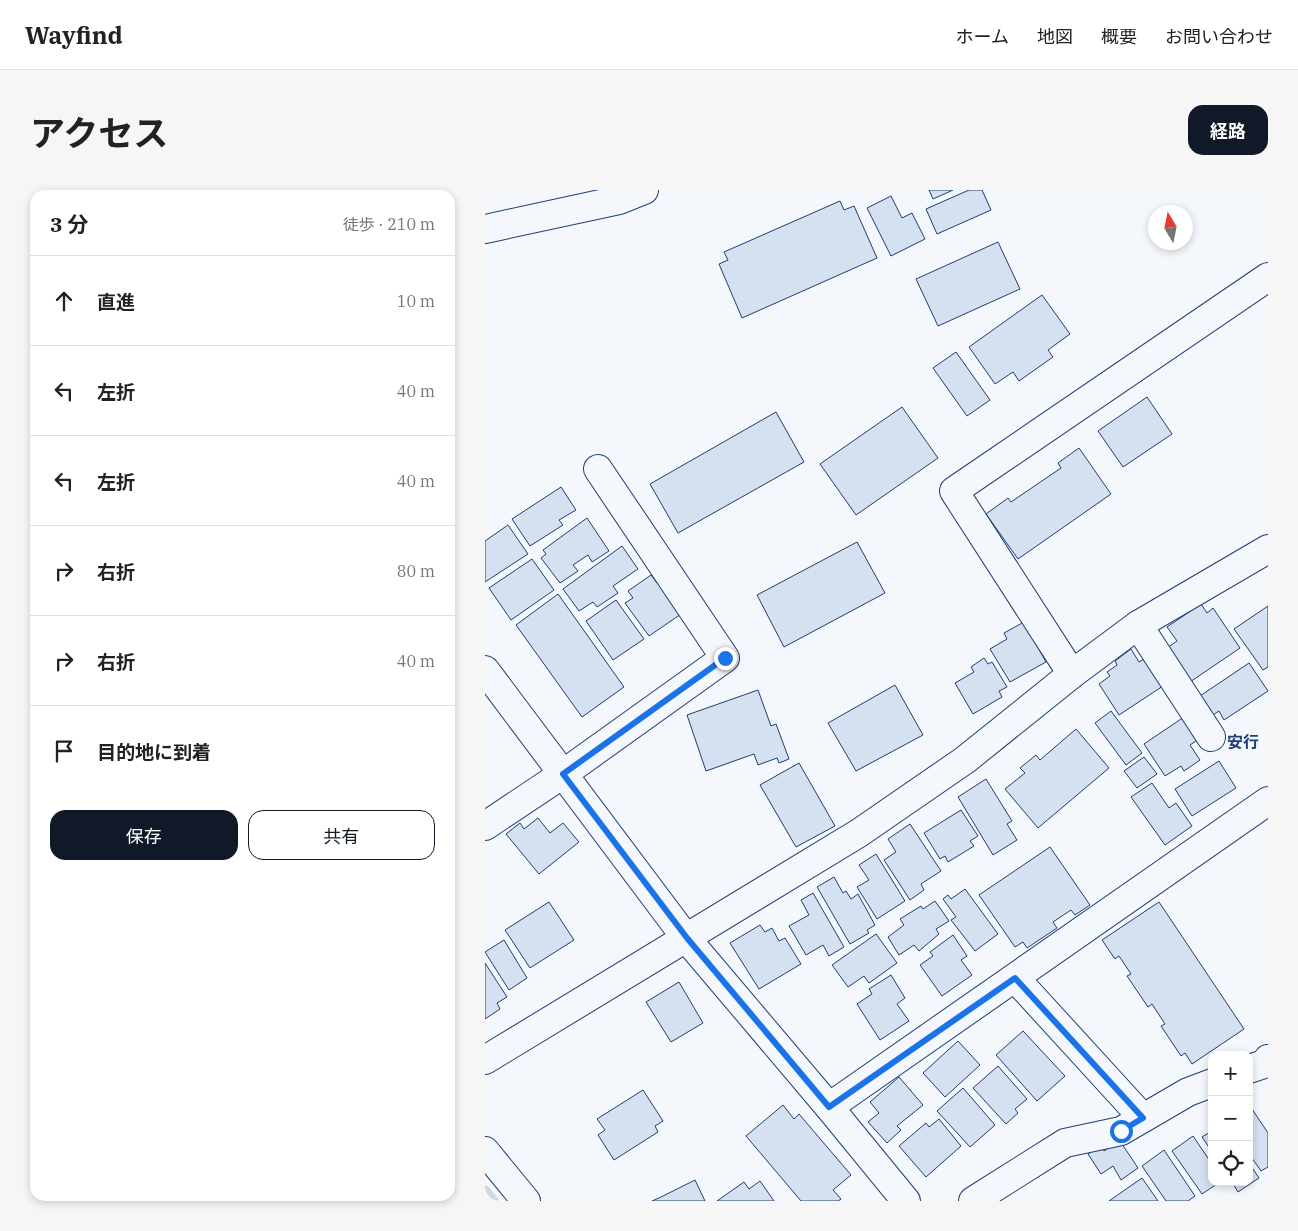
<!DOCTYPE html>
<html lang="ja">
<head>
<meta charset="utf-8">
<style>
	:root { --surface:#fff; --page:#f6f6f6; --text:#222; --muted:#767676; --line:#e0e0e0; --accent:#111827 }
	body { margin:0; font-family:"IBM Plex Serif","Noto Sans JP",serif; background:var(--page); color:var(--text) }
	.controls { position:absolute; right:15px; bottom:15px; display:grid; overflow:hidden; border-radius:10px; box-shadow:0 2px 8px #0003 }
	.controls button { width:45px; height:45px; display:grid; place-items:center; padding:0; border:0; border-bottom:1px solid var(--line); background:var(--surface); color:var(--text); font:25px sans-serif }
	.compass { position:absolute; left:663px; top:15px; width:45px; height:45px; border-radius:50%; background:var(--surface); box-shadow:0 2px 8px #0003; rotate:350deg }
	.stop { position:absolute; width:15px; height:15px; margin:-11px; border:4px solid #1a73e8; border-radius:50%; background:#fff }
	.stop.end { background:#1a73e8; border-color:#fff; box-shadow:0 1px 5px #0008 }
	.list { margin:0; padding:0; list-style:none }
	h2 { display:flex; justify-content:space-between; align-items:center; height:65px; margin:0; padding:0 20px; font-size:21px }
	h2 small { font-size:16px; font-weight:400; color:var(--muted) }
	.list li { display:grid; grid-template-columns:32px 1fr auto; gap:15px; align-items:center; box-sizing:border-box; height:90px; padding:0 20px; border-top:1px solid var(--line) }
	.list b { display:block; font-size:19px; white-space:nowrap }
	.list em { font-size:16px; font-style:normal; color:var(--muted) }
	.actions { display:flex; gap:10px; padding:15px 20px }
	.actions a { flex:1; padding:11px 0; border:1px solid var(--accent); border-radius:15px; text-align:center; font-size:18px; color:var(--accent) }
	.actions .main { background:var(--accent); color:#fff }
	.icon { flex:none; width:28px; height:28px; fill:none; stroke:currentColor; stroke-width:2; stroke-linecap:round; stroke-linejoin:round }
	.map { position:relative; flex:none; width:783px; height:1011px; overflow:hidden; border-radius:15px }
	header { display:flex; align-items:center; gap:30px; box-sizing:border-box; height:70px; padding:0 25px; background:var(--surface); border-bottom:1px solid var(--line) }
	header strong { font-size:24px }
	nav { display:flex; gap:28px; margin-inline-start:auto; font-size:18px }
	.intro { display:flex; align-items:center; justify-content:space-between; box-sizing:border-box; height:120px; padding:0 30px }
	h1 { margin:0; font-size:35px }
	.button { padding:12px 22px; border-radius:15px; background:var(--accent); color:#fff; font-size:18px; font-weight:700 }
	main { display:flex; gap:30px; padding:0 30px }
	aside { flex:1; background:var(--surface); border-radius:15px; box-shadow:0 2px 8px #0003 }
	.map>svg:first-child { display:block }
</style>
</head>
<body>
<header>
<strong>Wayfind</strong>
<nav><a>ホーム</a><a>地図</a><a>概要</a><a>お問い合わせ</a></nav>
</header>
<div class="intro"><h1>アクセス</h1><a class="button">経路</a></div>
<main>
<aside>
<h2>3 分<small>徒歩 · 210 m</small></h2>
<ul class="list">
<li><svg class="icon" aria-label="ahead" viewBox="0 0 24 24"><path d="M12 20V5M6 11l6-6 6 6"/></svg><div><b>直進</b></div><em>10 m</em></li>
<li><svg class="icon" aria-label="left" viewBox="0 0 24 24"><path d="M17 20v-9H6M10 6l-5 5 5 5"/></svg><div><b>左折</b></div><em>40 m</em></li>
<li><svg class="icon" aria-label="left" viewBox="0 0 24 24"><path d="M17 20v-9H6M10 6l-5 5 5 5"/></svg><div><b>左折</b></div><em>40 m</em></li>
<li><svg class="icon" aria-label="right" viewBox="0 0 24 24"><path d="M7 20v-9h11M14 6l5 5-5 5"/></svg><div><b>右折</b></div><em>80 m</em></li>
<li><svg class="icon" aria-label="right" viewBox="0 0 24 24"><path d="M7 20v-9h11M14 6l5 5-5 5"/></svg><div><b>右折</b></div><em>40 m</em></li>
<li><svg class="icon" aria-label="arrive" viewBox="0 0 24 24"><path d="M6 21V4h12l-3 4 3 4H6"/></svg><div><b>目的地に到着</b></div></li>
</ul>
<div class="actions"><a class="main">保存</a><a>共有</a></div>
</aside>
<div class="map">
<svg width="783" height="1011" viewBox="0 0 783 1011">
	<rect width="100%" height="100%" fill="#f4f7fb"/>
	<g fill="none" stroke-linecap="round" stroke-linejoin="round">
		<!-- stream -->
		<path stroke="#cfd7e4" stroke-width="11" d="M0,1001L8,1011"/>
	</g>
	<!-- building -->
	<g fill="#d5e0f0" stroke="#1d3f73">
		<path d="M444,0H468L448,9Z"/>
		<path d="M484,0H497L506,20L452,44L441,19Z"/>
		<path d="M406,6L417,28L427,23L440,49L406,66L382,18Z"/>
		<path d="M355,11L359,20L369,16L392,68L257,128L234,74L243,70L239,62Z"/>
		<path d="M513,52L535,99L453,136L431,89Z"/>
		<path d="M557,105L585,144L563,160L568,167L534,191L528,182L510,194L484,157Z"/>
		<path d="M471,162L505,210L482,226L448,178Z"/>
		<path d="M662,207L687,244L638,277L613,241Z"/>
		<path d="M417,217L453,268L371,325L335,274Z"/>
		<path d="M291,222L319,272L193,343L165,294Z"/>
		<path d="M594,258L626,304L533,369L501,324L523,308L526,312L576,278L573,273Z"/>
		<path d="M76,297L91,320L74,330L78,335L45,356L27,329Z"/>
		<path d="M102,328L124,361L107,372L103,365L88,375L93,381L75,393L56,368L61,364L58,360Z"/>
		<path d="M23,335L43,364L0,392V351Z"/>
		<path d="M372,352L400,403L299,457L272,405Z"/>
		<path d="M137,356L153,379L128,396L133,403L112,417L108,412L94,421L78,399Z"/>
		<path d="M47,369L69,400L26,430L4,398Z"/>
		<path d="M166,385L172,393L177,390L199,422L164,446L140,413L148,408L143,401Z"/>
		<path d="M73,404L139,497L97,527L31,435Z"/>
		<path d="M131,410L159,449L128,470L101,431Z"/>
		<path d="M716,414L722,423L728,418L755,458L705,492L682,458L692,451L682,437Z"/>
		<path d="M783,416V477L778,480L749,439Z"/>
		<path d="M539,432L561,472L525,492L505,459L522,449L519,443Z"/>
		<path d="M646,459L654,472L659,469L678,496L634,525L614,494L625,486L622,482L632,475L630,471Z"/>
		<path d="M499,468L503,474L507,472L522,497L514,501L517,507L488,524L470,493L489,482L486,477Z"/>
		<path d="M764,473L783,501L739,530L734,521L728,525L715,506Z"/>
		<path d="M410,495L438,545L371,581L343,533Z"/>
		<path d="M273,500L286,536L291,534L304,569L294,573L292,568L273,575L269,564L221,581L202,525Z"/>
		<path d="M626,521L657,563L641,575L610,533Z"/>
		<path d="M699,527L714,549L705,555L715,570L699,581L696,576L680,586L659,554Z"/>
		<path d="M591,539L624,578L553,638L520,599L540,583L535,578L551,565L555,570Z"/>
		<path d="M659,567L672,584L652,598L639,581Z"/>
		<path d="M734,571L751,598L707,626L690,599Z"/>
		<path d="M314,573L350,636L311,657L275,595Z"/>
		<path d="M501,589L527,631L522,634L532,650L508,665L473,607Z"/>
		<path d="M667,593L684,618L691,613L707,636L680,655L646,607Z"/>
		<path d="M476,620L493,646L485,651L489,656L463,672L460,666L455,669L439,643Z"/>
		<path d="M53,628L65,643L78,633L94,652L54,684L21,644L35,633L39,639Z"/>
		<path d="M425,634L456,681L436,694L439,700L425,710L399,670L411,662L403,649Z"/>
		<path d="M565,657L605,715L590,725L586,720L568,732L572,738L542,758L538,752L530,757L494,705Z"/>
		<path d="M391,664L420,711L392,729L372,697L384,690L374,675Z"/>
		<path d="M349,687L358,703L361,701L366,709L373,704L390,735L382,740L384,743L365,754L332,697Z"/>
		<path d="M480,699L513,744L490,761L466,730L471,727L458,709L463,705L466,709Z"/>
		<path d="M328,703L359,757L344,766L338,755L321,765L304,736L324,725L316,710Z"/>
		<path d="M450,711L464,731L451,739L454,744L434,761L429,755L414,765L403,747L419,735L415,729L436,716L438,719Z"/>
		<path d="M64,712L89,750L45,778L20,740Z"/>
		<path d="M674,712L759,839L707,874L700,863L696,866L676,836L680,834L667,814L663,817L642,786L646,784L634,766L630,769L617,750Z"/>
		<path d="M275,735L280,742L287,738L294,751L300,748L316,774L274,799L245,753Z"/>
		<path d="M391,744L412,773L384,793L379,786L363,797L347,775Z"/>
		<path d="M468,745L482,766L476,770L487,785L457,806L435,775L448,766L445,762Z"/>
		<path d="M19,750L42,788L24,800L0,762Z"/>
		<path d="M0,773L22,807L12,813L15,819L0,829Z"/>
		<path d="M406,785L420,808L412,814L424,831L395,850L372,814L387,804L384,799Z"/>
		<path d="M194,792L218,833L186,852L161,812Z"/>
		<path d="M538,841L580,886L552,911L511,865Z"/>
		<path d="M473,851L495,875L460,907L438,883Z"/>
		<path d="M513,876L542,909L530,919L533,923L521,934L488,898Z"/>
		<path d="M414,887L438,915L412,936L416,940L402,953L383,932L394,923L385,912Z"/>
		<path d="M478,898L510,935L485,957L452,921Z"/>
		<path d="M158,900L178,931L170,936L173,942L129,970L113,945L120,940L112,929Z"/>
		<path d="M298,915L309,929L314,924L366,985L348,1000L356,1009L353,1011H316L261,946Z"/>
		<path d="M767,919L783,943V977L776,981L764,964V921Z"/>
		<path d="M454,929L476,956L441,987L414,956L441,933L444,937Z"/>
		<path d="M727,941V962L717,947Z"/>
		<path d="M708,946L727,974V992H735L717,1004L687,961Z"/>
		<path d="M635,951L653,978L636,990L628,976L616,984L603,964L616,955L619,961Z"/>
		<path d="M679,960L710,1006L703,1011H681L657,976Z"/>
		<path d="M764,973L774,988L753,1002L747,992H764Z"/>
		<path d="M657,988L673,1011H624Z"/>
		<path d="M210,990L220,1011H167L176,1007Z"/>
		<path d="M275,991L289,1011H232L259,992L264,999Z"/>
	</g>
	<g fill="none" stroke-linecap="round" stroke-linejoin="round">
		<!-- minor casing -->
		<g stroke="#1d3f73" stroke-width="30">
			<g id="minor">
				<path d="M0,39L134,10L159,0"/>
				<path d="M653,435L726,547"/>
				<path d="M0,480L201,748L344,917"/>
				<path d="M587,484L469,301L783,87"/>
				<path d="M0,636L78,584L240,468L113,279"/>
				<path d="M530,788L658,928"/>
				<path d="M0,870L374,643L480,570L587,484L653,435L783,359"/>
				<path d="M764,879L779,874L783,869"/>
				<path d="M0,961L41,1011"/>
				<path d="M421,1011L344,917L783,611"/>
				<path d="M488,1011L580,953L636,941L703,902L727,893"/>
			</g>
		</g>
		<!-- minor -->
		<use href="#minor" stroke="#f4f7fb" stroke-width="28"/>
	</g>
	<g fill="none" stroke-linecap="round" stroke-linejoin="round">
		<!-- route -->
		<path stroke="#1a73e8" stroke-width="6" d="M240,468L78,584L202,748L344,917L530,788L658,928L636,941"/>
	</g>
	<g text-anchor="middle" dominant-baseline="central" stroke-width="4" stroke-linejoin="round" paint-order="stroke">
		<!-- quarter labels -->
		<g font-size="16" font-weight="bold" fill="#1d3f73" stroke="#f4f7fb">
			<text x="758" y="552">安行</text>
		</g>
	</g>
</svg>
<div class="controls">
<button>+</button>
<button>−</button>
<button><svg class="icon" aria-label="locate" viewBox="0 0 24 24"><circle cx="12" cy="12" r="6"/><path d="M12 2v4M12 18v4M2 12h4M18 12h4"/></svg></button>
</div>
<svg class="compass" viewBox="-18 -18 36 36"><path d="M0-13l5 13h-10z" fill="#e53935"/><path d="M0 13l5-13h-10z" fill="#767676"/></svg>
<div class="stop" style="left:636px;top:941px"></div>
<div class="stop end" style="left:240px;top:468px"></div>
</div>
</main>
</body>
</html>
